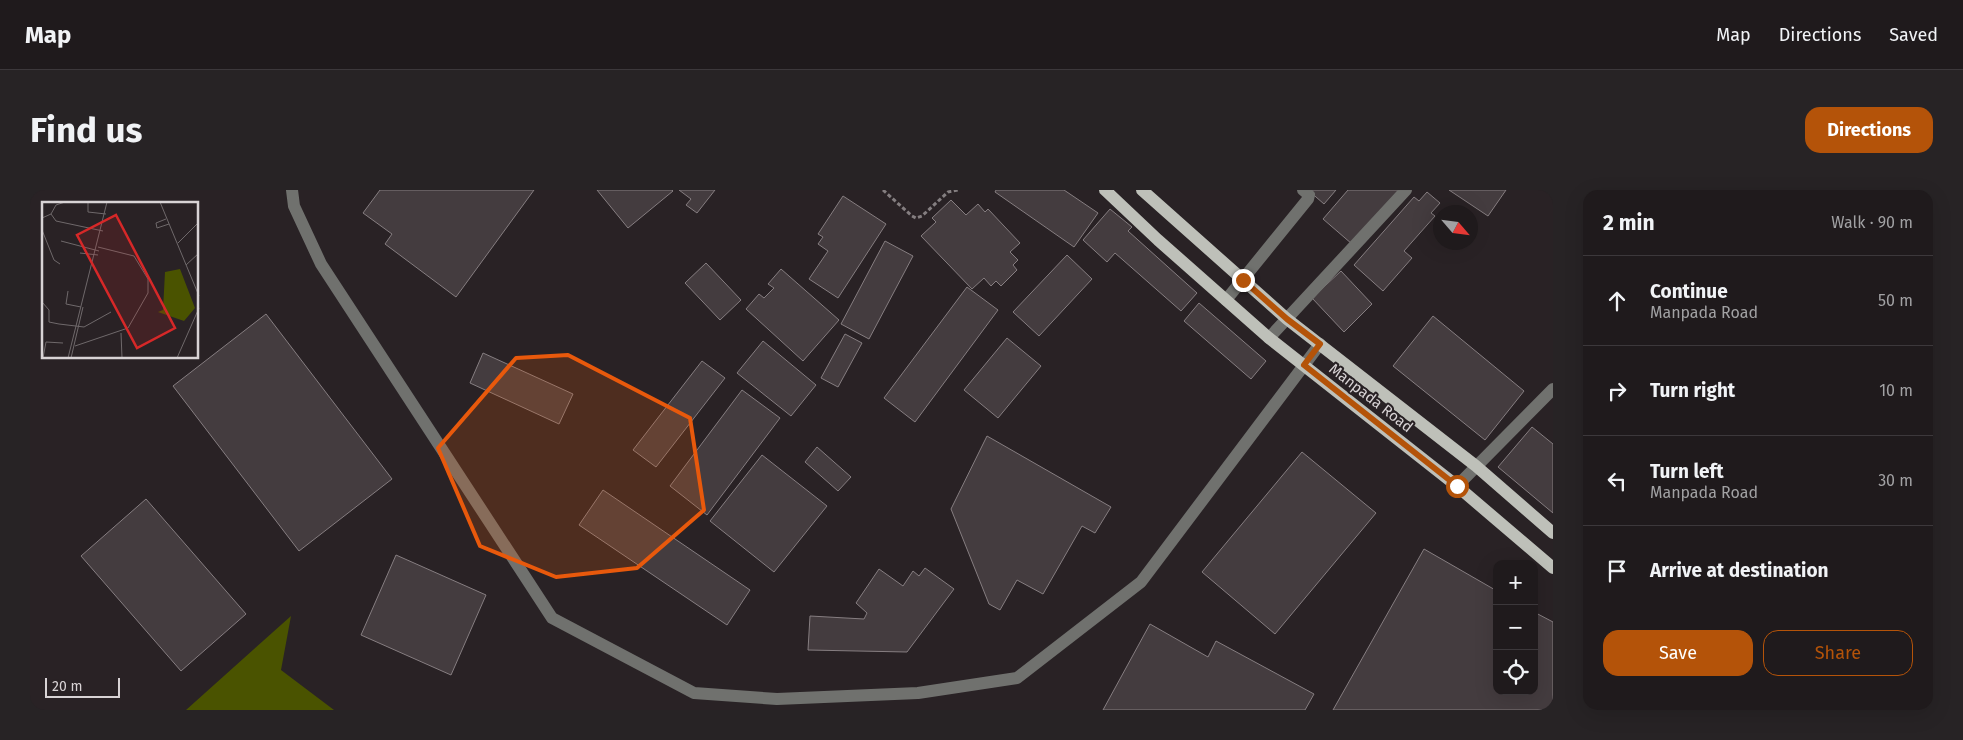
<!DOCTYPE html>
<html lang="en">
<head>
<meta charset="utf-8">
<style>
	:root { --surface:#1f1a1c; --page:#272325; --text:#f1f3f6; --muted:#a1a1a3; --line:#3c383b; --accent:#b45309 }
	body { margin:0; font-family:"Fira Sans",sans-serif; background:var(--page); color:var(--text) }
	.controls { position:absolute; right:15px; bottom:15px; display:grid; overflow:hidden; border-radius:10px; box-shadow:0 5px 20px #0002 }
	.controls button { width:45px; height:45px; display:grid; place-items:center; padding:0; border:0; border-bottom:1px solid var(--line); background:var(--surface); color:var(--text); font:25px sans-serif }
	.compass { position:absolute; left:1403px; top:15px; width:45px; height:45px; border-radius:50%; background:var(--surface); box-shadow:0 5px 20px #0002; rotate:118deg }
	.scale { position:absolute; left:15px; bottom:12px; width:75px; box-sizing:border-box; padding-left:5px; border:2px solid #d8d3d5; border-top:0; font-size:14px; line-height:18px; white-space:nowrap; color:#d8d3d5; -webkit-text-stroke:4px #292225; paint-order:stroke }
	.stop { position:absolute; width:15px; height:15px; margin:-11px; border:4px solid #b45309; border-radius:50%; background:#fff }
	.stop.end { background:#b45309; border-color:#fff; box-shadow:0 1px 5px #0008 }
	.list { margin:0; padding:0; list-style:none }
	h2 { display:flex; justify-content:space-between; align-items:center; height:65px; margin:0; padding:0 20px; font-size:21px }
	h2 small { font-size:16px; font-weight:400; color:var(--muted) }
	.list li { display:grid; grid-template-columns:32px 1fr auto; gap:15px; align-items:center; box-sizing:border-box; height:90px; padding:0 20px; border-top:1px solid var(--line) }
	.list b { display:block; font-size:19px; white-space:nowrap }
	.list p { margin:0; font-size:16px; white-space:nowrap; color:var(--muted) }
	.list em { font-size:16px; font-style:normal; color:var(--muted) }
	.actions { display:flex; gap:10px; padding:15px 20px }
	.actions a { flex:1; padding:11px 0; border:1px solid var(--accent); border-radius:15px; text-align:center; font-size:18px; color:var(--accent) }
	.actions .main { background:var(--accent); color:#fff }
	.icon { flex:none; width:28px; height:28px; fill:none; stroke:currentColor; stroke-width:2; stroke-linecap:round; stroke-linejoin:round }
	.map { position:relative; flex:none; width:1523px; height:520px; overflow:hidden; border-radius:15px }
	header { display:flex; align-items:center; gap:30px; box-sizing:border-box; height:70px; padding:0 25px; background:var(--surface); border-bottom:1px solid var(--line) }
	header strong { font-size:24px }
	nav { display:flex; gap:28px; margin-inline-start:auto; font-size:18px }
	.intro { display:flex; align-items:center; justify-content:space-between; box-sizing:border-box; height:120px; padding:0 30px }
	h1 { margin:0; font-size:35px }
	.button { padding:12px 22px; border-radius:15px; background:var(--accent); color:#fff; font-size:18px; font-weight:700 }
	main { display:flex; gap:30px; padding:0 30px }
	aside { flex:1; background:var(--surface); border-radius:15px; box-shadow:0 5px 20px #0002 }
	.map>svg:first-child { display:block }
</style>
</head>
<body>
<header>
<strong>Map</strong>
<nav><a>Map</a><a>Directions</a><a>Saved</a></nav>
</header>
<div class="intro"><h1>Find us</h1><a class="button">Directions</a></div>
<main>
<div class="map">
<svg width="1523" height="520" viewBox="0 0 1523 520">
	<rect width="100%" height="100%" fill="#292225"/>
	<!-- green -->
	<path fill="#4a5300" d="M261,426L251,480L304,520H156Z"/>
	<!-- building -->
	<g fill="#443c3f" stroke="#867e81">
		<path d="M350,0H504L426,107L355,54L362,44L333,23Z"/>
		<path d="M567,0H642L643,1L598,38Z"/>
		<path d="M649,0H685L667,23L656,15L661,9Z"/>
		<path d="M966,0H1034L1068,23L1044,57L965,2Z"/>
		<path d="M1278,0H1306L1294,14Z"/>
		<path d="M1318,0H1370L1322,54L1293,29Z"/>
		<path d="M1419,0H1476L1458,26Z"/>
		<path d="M1397,2L1410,13L1401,23L1405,26L1374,61L1382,68L1353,101L1324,75L1384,7L1389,11Z"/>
		<path d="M813,6L856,34L808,108L779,89L798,61L788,54L793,47L788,44Z"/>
		<path d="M921,10L936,25L948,14L955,22L958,19L990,53L980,62L988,70L983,75L987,80L971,96L966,91L961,96L954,88L942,99L891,46L906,32L902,28Z"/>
		<path d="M1080,19L1102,37L1098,41L1167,103L1151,121L1085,63L1077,72L1053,50Z"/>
		<path d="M855,51L883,66L839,149L811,134Z"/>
		<path d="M1037,65L1062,89L1009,146L983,122Z"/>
		<path d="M676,73L711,110L690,130L655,93Z"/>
		<path d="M751,79L809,130L773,171L716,119L729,104L734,108L744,98L738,94Z"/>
		<path d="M1311,81L1342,114L1314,142L1282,108Z"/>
		<path d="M937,97L968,120L885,232L854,208Z"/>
		<path d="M1169,113L1236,171L1221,189L1154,131Z"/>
		<path d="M236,124L362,289L269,361L143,196Z"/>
		<path d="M1403,126L1494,201L1455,250L1363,176Z"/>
		<path d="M815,144L832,153L808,197L791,188Z"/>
		<path d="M977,148L1011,176L968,228L934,200Z"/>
		<path d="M733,151L786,195L761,226L707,183Z"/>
		<path d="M453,163L543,204L529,234L440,193Z"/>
		<path d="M672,171L695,188L626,277L603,260Z"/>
		<path d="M712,200L750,228L677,325L640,296Z"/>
		<path d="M1502,237L1523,254V323L1468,277Z"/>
		<path d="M957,246L1081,317L1065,343L1052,336L1013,404L987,390L970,420L959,414L921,319Z"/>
		<path d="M787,257L821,287L808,301L775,272Z"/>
		<path d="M1272,262L1346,323L1245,444L1172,382Z"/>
		<path d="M732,265L797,316L744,382L680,331Z"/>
		<path d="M573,300L720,400L697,435L549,335Z"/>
		<path d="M116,309L216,424L151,481L51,366Z"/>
		<path d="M1394,359L1467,401V501H1504V422L1523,432V520H1303Z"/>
		<path d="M366,365L456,405L421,485L331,445Z"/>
		<path d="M895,378L924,399L877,462L778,460L780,426L834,429L837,423L826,413L849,379L873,396L883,381L889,386Z"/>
		<path d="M1120,434L1178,467L1186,451L1284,504L1275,520H1073Z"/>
	</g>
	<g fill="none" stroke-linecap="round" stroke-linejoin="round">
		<!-- path -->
		<path stroke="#847e80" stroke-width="3" stroke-dasharray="4 2.5" stroke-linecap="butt" d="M853,0L882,26L886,28L892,26L918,2L928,0"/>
		<!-- minor -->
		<g stroke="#70716e" stroke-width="12">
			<path d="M262,0L264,16L291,74L522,428L664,503L747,509L888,503L987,488L1111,392L1290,154"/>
			<path d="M1196,110L1278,9L1279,5L1273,0"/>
			<path d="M1239,148L1376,0"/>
			<path d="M1427,296L1523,199"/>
		</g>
		<!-- major -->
		<g stroke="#bec0b9" stroke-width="12">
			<path d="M1075,0L1128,50L1239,148L1427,296L1523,378"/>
			<path d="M1112,0L1257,129L1446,276L1523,343"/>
		</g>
	</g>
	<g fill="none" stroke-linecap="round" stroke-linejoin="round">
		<!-- route -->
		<path stroke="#b45309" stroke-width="6" d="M1213,90L1257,129L1290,154L1274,175L1427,296"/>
	</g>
	<!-- marked area -->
	<path fill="#e8590c" fill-opacity="0.2" stroke="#e8590c" stroke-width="4" stroke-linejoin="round" d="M538,165L660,228L674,320L607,378L526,387L450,356L408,258L486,168Z"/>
	<g text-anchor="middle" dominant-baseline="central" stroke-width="4" stroke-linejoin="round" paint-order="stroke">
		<!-- street labels -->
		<g font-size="15" fill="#d8d3d5" stroke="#292225">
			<text transform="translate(1341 208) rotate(38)">Manpada Road</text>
		</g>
	</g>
	<!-- overview -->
	<g transform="translate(12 12)">
		<rect width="156" height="156" fill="#292225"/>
		<path d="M138,67L153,106L142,119L116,110L121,108L123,70Z" fill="#4a5300"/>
		<path fill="none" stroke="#6f696b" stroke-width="1" d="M46,0V10L64,12M118,0L157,94M9,12L14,19L61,29M0,16L9,12L14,3L23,0M124,17L114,21L115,26L127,22M0,28L12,58L18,62M19,39L57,49M136,41L157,20M38,51L56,53M144,63L157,51M26,89L24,102L39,105M0,100L7,108V120L17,122L42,125L69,110M79,131L80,156M33,144L86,126L106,91V77L92,54L56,45M1,156L4,140L21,141M26,156L65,0M29,156L41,105M135,156L157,106"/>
		<path fill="#d62828" fill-opacity="0.15" stroke="#d62828" stroke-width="2.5" d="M74,13L133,126L95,146L35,33Z"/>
		<rect width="156" height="156" fill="none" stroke="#d8d3d5" stroke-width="2.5"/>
	</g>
</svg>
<div class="controls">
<button>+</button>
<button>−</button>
<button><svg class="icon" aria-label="locate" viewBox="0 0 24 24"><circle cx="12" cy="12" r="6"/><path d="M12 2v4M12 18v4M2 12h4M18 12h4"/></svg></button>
</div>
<svg class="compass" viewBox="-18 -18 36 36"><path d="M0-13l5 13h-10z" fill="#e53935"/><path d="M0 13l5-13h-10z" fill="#a1a1a3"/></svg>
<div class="scale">20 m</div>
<div class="stop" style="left:1427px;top:296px"></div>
<div class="stop end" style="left:1213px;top:90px"></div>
</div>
<aside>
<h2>2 min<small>Walk · 90 m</small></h2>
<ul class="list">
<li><svg class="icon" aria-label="ahead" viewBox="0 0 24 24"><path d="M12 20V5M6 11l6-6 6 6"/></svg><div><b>Continue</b><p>Manpada Road</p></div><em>50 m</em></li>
<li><svg class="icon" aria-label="right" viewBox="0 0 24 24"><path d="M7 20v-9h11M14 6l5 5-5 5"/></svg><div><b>Turn right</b></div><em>10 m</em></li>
<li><svg class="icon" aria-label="left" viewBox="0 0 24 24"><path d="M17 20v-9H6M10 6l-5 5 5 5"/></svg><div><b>Turn left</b><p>Manpada Road</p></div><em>30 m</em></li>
<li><svg class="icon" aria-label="arrive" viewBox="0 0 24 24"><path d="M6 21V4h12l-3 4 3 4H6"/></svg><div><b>Arrive at destination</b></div></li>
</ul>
<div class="actions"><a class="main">Save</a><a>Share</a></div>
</aside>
</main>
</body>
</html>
